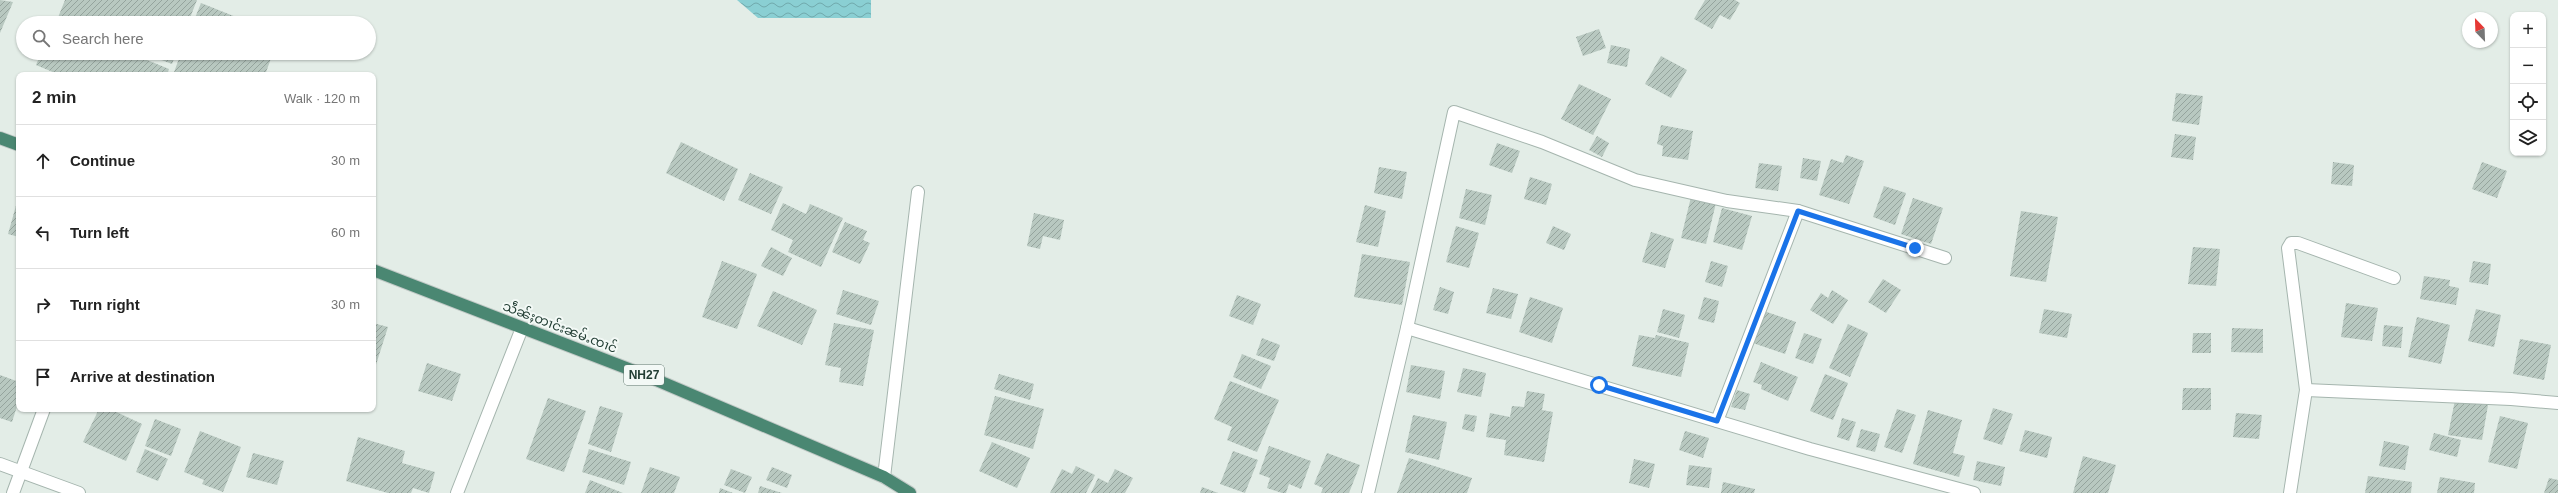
<!DOCTYPE html>
<html lang="en">
<head>
<meta charset="utf-8">
<style>
	:root { --surface:#fff; --page:#f2f2f2; --text:#222; --muted:#767676; --line:#e0e0e0 }
	body { margin:0; font-family:Helvetica,"Noto Sans Myanmar",sans-serif; background:var(--page); color:var(--text) }
	.controls { position:absolute; right:12px; top:12px; display:grid; overflow:hidden; border-radius:8px; box-shadow:0 1px 3px #0004 }
	.controls button { width:36px; height:36px; display:grid; place-items:center; padding:0; border:0; border-bottom:1px solid var(--line); background:var(--surface); color:var(--text); font:20px sans-serif }
	.compass { position:absolute; left:2462px; top:12px; width:36px; height:36px; border-radius:50%; background:var(--surface); box-shadow:0 1px 3px #0004; rotate:337deg }
	.stop { position:absolute; width:12px; height:12px; margin:-9px; border:3px solid #1a73e8; border-radius:50%; background:#fff }
	.stop.end { background:#1a73e8; border-color:#fff; box-shadow:0 1px 4px #0008 }
	.list { margin:0; padding:0; list-style:none }
	h2 { display:flex; justify-content:space-between; align-items:center; height:52px; margin:0; padding:0 16px; font-size:17px }
	h2 small { font-size:13px; font-weight:400; color:var(--muted) }
	.list li { display:grid; grid-template-columns:26px 1fr auto; gap:12px; align-items:center; box-sizing:border-box; height:72px; padding:0 16px; border-top:1px solid var(--line) }
	.list b { display:block; font-size:15px; white-space:nowrap }
	.list em { font-size:13px; font-style:normal; color:var(--muted) }
	.icon { flex:none; width:22px; height:22px; fill:none; stroke:currentColor; stroke-width:2; stroke-linecap:round; stroke-linejoin:round }
	.map { position:relative; flex:none; width:2558px; height:493px; overflow:hidden }
	.search { position:absolute; background:var(--surface); box-shadow:0 1px 3px #0004; left:16px; top:16px; width:360px; height:44px; display:flex; align-items:center; gap:10px; box-sizing:border-box; padding:0 14px; border-radius:22px; color:var(--muted); font-size:15px }
	.panel { position:absolute; background:var(--surface); box-shadow:0 1px 3px #0004; left:16px; top:72px; width:360px; height:340px; border-radius:8px }
	.map>svg:first-child { display:block }
</style>
</head>
<body>
<div class="map">
<svg width="2558" height="493" viewBox="0 0 2558 493">
	<defs>
		<pattern id="water-waves" width="16" height="10" patternUnits="userSpaceOnUse"><rect width="16" height="10" fill="#8acfd3"/><path d="M0 5q4-4 8 0t8 0" fill="none" stroke="#70a9ac"/></pattern>
		<pattern id="building-hatch" width="6" height="6" patternUnits="userSpaceOnUse"><rect width="6" height="6" fill="#b8c8c0"/><path d="M-1 1l2-2M0 6l6-6M5 7l2-2" fill="none" stroke="#95a49d"/></pattern>
	</defs>
	<rect width="100%" height="100%" fill="#e3ede7"/>
	<!-- water -->
	<path fill="url(#water-waves)" d="M737,0H871V18H758Z"/>
	<!-- building -->
	<g fill="url(#building-hatch)">
		<path d="M0,0L13,2L0,33Z"/>
		<path d="M65,0H197L188,23H66L57,20Z"/>
		<path d="M1705,0H1735L1740,3L1730,20L1720,15L1712,29L1694,19Z"/>
		<path d="M201,3L251,23H193Z"/>
		<path d="M1599,29L1606,48L1583,56L1576,37Z"/>
		<path d="M1611,45L1630,49L1627,67L1607,63Z"/>
		<path d="M41,53H130L169,69L167,75H60L36,65Z"/>
		<path d="M143,53H176L172,64Z"/>
		<path d="M181,53H273L265,75H173Z"/>
		<path d="M1661,56L1687,70L1671,98L1645,84Z"/>
		<path d="M1579,84L1611,99L1593,135L1561,119Z"/>
		<path d="M2176,93L2203,96L2199,125L2172,121Z"/>
		<path d="M1661,125L1693,131L1688,160L1662,156L1663,146L1657,144Z"/>
		<path d="M2175,134L2196,137L2193,160L2171,157Z"/>
		<path d="M1597,136L1609,143L1602,157L1589,150Z"/>
		<path d="M681,142L738,169L724,201L666,173Z"/>
		<path d="M1497,143L1520,151L1512,173L1489,165Z"/>
		<path d="M1846,155L1864,161L1849,204L1819,195L1831,159L1843,163Z"/>
		<path d="M1803,158L1821,161L1817,181L1800,178Z"/>
		<path d="M2333,162L2354,165L2352,186L2331,184Z"/>
		<path d="M2482,162L2507,171L2497,198L2472,189Z"/>
		<path d="M1759,163L1782,166L1778,191L1755,188Z"/>
		<path d="M1379,167L1407,172L1402,199L1374,193Z"/>
		<path d="M750,173L783,187L771,214L738,200Z"/>
		<path d="M1530,177L1552,184L1546,205L1524,199Z"/>
		<path d="M1884,186L1906,193L1895,225L1873,217Z"/>
		<path d="M1466,189L1492,195L1485,225L1459,218Z"/>
		<path d="M1691,197L1716,203L1706,244L1681,238Z"/>
		<path d="M1913,198L1943,208L1931,244L1901,234Z"/>
		<path d="M17,202L19,203V237L8,234Z"/>
		<path d="M783,203L806,214L810,204L843,218L821,267L788,252L793,240L771,230Z"/>
		<path d="M1365,205L1386,211L1378,247L1356,242Z"/>
		<path d="M1722,208L1752,216L1742,250L1713,242Z"/>
		<path d="M2021,211L2058,217L2046,282L2010,276Z"/>
		<path d="M1034,213L1064,220L1060,240L1043,236L1040,249L1027,246Z"/>
		<path d="M845,222L867,231L863,240L870,243L860,264L832,252Z"/>
		<path d="M1456,226L1479,233L1469,268L1446,262Z"/>
		<path d="M1553,226L1571,234L1564,250L1546,243Z"/>
		<path d="M1651,232L1674,239L1665,268L1642,262Z"/>
		<path d="M771,247L792,258L783,276L761,266Z"/>
		<path d="M2193,247L2220,249L2216,286L2188,284Z"/>
		<path d="M1362,254L1410,262L1402,305L1354,297Z"/>
		<path d="M722,261L757,274L737,329L702,317Z"/>
		<path d="M1711,261L1728,266L1722,287L1705,282Z"/>
		<path d="M2473,261L2491,264L2488,285L2469,282Z"/>
		<path d="M2424,276L2450,280L2449,286L2459,288L2456,305L2420,299Z"/>
		<path d="M1883,279L1901,290L1886,313L1868,302Z"/>
		<path d="M1440,287L1454,292L1448,314L1433,310Z"/>
		<path d="M1493,288L1518,294L1511,319L1486,313Z"/>
		<path d="M843,290L879,301L871,325L836,314Z"/>
		<path d="M1832,290L1848,300L1833,324L1810,310L1821,293L1828,298Z"/>
		<path d="M773,291L817,310L802,345L757,326Z"/>
		<path d="M1237,295L1261,304L1253,325L1229,316Z"/>
		<path d="M1530,297L1563,308L1552,343L1519,332Z"/>
		<path d="M1704,297L1719,301L1714,323L1698,319Z"/>
		<path d="M2346,303L2378,308L2372,341L2341,337Z"/>
		<path d="M1663,309L1685,315L1679,338L1657,332Z"/>
		<path d="M2044,309L2072,314L2067,338L2039,333Z"/>
		<path d="M2476,309L2501,315L2494,347L2468,341Z"/>
		<path d="M1761,310L1796,322L1785,354L1750,342Z"/>
		<path d="M2417,317L2450,325L2441,364L2408,357Z"/>
		<path d="M373,323L388,327L373,374Z"/>
		<path d="M834,323L874,330L863,386L839,382L841,368L825,365Z"/>
		<path d="M1848,324L1868,333L1850,377L1829,368Z"/>
		<path d="M2384,325L2403,327L2401,348L2382,346Z"/>
		<path d="M2232,328L2263,329V353L2231,352Z"/>
		<path d="M1804,333L1822,339L1813,364L1795,358Z"/>
		<path d="M2193,333H2211V353H2192Z"/>
		<path d="M1639,335L1655,338L1656,335L1689,343L1681,377L1632,366Z"/>
		<path d="M1262,338L1280,345L1274,361L1256,355Z"/>
		<path d="M2520,339L2551,345L2544,380L2513,374Z"/>
		<path d="M1242,354L1271,366L1261,389L1233,377Z"/>
		<path d="M1761,362L1798,377L1788,401L1761,389L1762,385L1753,382Z"/>
		<path d="M427,363L461,374L452,401L418,391Z"/>
		<path d="M1411,365L1445,371L1440,399L1406,392Z"/>
		<path d="M1463,368L1486,373L1481,397L1457,392Z"/>
		<path d="M999,374L1034,384L1030,400L994,389Z"/>
		<path d="M1825,374L1848,383L1833,420L1810,411Z"/>
		<path d="M0,375L19,382V400L12,422L0,418Z"/>
		<path d="M1230,381L1279,400L1257,452L1227,440L1232,427L1214,419Z"/>
		<path d="M2183,388H2211V410H2182Z"/>
		<path d="M1737,390L1750,394L1745,410L1731,407Z"/>
		<path d="M1527,391L1545,394L1542,410L1553,412L1544,462L1504,455L1506,440L1486,437L1490,413L1510,417L1512,406L1524,407Z"/>
		<path d="M995,396L1044,409L1033,449L984,435Z"/>
		<path d="M548,398L586,411L564,472L526,459Z"/>
		<path d="M2455,400L2488,405L2482,440L2448,435Z"/>
		<path d="M600,406L623,413L611,452L588,444Z"/>
		<path d="M1993,408L2013,414L2002,445L1983,439Z"/>
		<path d="M99,409H110L142,424L126,461L83,442Z"/>
		<path d="M1897,409L1916,415L1902,453L1884,447Z"/>
		<path d="M1928,410L1962,420L1953,453L1965,456L1959,477L1913,464Z"/>
		<path d="M2236,413L2262,415L2259,439L2233,437Z"/>
		<path d="M1465,414L1477,416L1474,432L1462,429Z"/>
		<path d="M1413,415L1447,422L1439,460L1405,452Z"/>
		<path d="M2500,416L2528,423L2517,469L2488,462Z"/>
		<path d="M1842,418L1856,422L1849,441L1837,437Z"/>
		<path d="M155,419L181,429L171,456L145,446Z"/>
		<path d="M1861,429L1880,434L1875,452L1856,447Z"/>
		<path d="M2025,430L2052,437L2047,458L2019,451Z"/>
		<path d="M200,431L241,447L223,492L202,484L204,480L184,472Z"/>
		<path d="M1685,431L1709,438L1703,458L1679,450Z"/>
		<path d="M2434,433L2461,440L2457,457L2429,450Z"/>
		<path d="M358,437L405,451L402,463L435,472L429,493L413,488L411,493H388L346,481Z"/>
		<path d="M2384,441L2409,446L2405,470L2379,466Z"/>
		<path d="M992,442L1030,458L1017,488L979,471Z"/>
		<path d="M1269,446L1311,461L1301,489L1289,484L1286,493H1282L1267,488L1270,478L1259,474Z"/>
		<path d="M145,449L168,459L158,481L136,472Z"/>
		<path d="M589,449L631,462L624,485L582,472Z"/>
		<path d="M1233,451L1258,460L1245,493L1220,484Z"/>
		<path d="M253,453L284,461L277,485L246,477Z"/>
		<path d="M1327,453L1360,465L1349,493H1321L1323,488L1314,484Z"/>
		<path d="M2083,456L2116,465L2108,493H2073Z"/>
		<path d="M1409,458L1472,478L1467,493H1397Z"/>
		<path d="M1634,459L1655,464L1649,488L1629,483Z"/>
		<path d="M1977,461L2005,467L2001,486L1973,480Z"/>
		<path d="M1689,465L1712,468L1709,488L1686,485Z"/>
		<path d="M1076,466L1095,475L1086,493H1050L1062,469L1072,474Z"/>
		<path d="M650,467L680,477L674,493H641Z"/>
		<path d="M772,467L792,475L787,488L766,480Z"/>
		<path d="M731,469L752,477L745,493L724,485Z"/>
		<path d="M1115,469L1133,478L1125,493H1091L1098,478L1108,483Z"/>
		<path d="M2368,476L2412,482L2411,493H2365Z"/>
		<path d="M2440,477L2475,483L2474,493H2437Z"/>
		<path d="M2549,478L2558,480V493H2544Z"/>
		<path d="M590,480L623,493H585Z"/>
		<path d="M1723,482L1755,489L1754,493H1721Z"/>
		<path d="M760,486L782,493H758Z"/>
		<path d="M1202,487L1218,493H1200Z"/>
		<path d="M720,488L733,493H719Z"/>
	</g>
	<g fill="none" stroke-linecap="round" stroke-linejoin="round">
		<!-- minor casing -->
		<g stroke="#a5b5ae" stroke-width="14">
			<g id="minor">
				<path d="M1407,328L1810,449L1974,493"/>
				<path d="M2306,390L2511,399L2558,403"/>
				<path d="M1717,421L1798,211"/>
				<path d="M0,464L79,493"/>
				<path d="M884,477L918,192"/>
				<path d="M13,493L44,409"/>
				<path d="M457,493L522,328"/>
				<path d="M1368,493L1407,328L1454,112L1542,142L1635,180L1727,201L1798,211L1945,258"/>
				<path d="M2290,493L2306,390L2288,248L2291,243H2298L2394,278"/>
			</g>
		</g>
		<!-- trunk casing -->
		<g stroke="#c1c9c6" stroke-width="14">
			<g id="trunk">
				<path d="M0,138L19,145"/>
				<path d="M373,270L647,376L884,477L910,493"/>
			</g>
		</g>
		<!-- minor -->
		<use href="#minor" stroke="#fff" stroke-width="12"/>
		<!-- trunk -->
		<use href="#trunk" stroke="#4a8772" stroke-width="12"/>
	</g>
	<g fill="none" stroke-linecap="round" stroke-linejoin="round">
		<!-- route -->
		<path stroke="#1a73e8" stroke-width="5" d="M1599,385L1717,421L1798,211L1915,248"/>
	</g>
	<g text-anchor="middle" dominant-baseline="central" stroke-width="4" stroke-linejoin="round" paint-order="stroke">
		<!-- shield labels -->
		<rect fill="#f3f9f6" stroke="#61766e" stroke-width="1" x="624" y="365" width="40" height="20" rx="3"/>
		<g font-size="12" font-weight="bold" fill="#223e34">
			<text x="644" y="375">NH27</text>
		</g>
		<!-- street labels -->
		<g font-size="13" fill="#223e34" stroke="#f3f9f6">
			<text transform="translate(560 327) rotate(21)">သဵၼ်ႈတၢင်းၼမ်ႉၸၢင်</text>
		</g>
	</g>
</svg>
<div class="controls">
<button>+</button>
<button>−</button>
<button><svg class="icon" aria-label="locate" viewBox="0 0 24 24"><circle cx="12" cy="12" r="6"/><path d="M12 2v4M12 18v4M2 12h4M18 12h4"/></svg></button>
<button><svg class="icon" aria-label="layers" viewBox="0 0 24 24"><path d="M12 4l9 5-9 5-9-5zM3 14l9 5 9-5"/></svg></button>
</div>
<svg class="compass" viewBox="-18 -18 36 36"><path d="M0-13l5 13h-10z" fill="#e53935"/><path d="M0 13l5-13h-10z" fill="#767676"/></svg>
<div class="stop" style="left:1599px;top:385px"></div>
<div class="stop end" style="left:1915px;top:248px"></div>
<div class="search"><svg class="icon" aria-label="search" viewBox="0 0 24 24"><circle cx="10" cy="10" r="6"/><path d="M15 15l6 6"/></svg>Search here</div>
<section class="panel">
<h2>2 min<small>Walk · 120 m</small></h2>
<ul class="list">
<li><svg class="icon" aria-label="ahead" viewBox="0 0 24 24"><path d="M12 20V5M6 11l6-6 6 6"/></svg><div><b>Continue</b></div><em>30 m</em></li>
<li><svg class="icon" aria-label="left" viewBox="0 0 24 24"><path d="M17 20v-9H6M10 6l-5 5 5 5"/></svg><div><b>Turn left</b></div><em>60 m</em></li>
<li><svg class="icon" aria-label="right" viewBox="0 0 24 24"><path d="M7 20v-9h11M14 6l5 5-5 5"/></svg><div><b>Turn right</b></div><em>30 m</em></li>
<li><svg class="icon" aria-label="arrive" viewBox="0 0 24 24"><path d="M6 21V4h12l-3 4 3 4H6"/></svg><div><b>Arrive at destination</b></div></li>
</ul>
</section>
</div>
</body>
</html>
